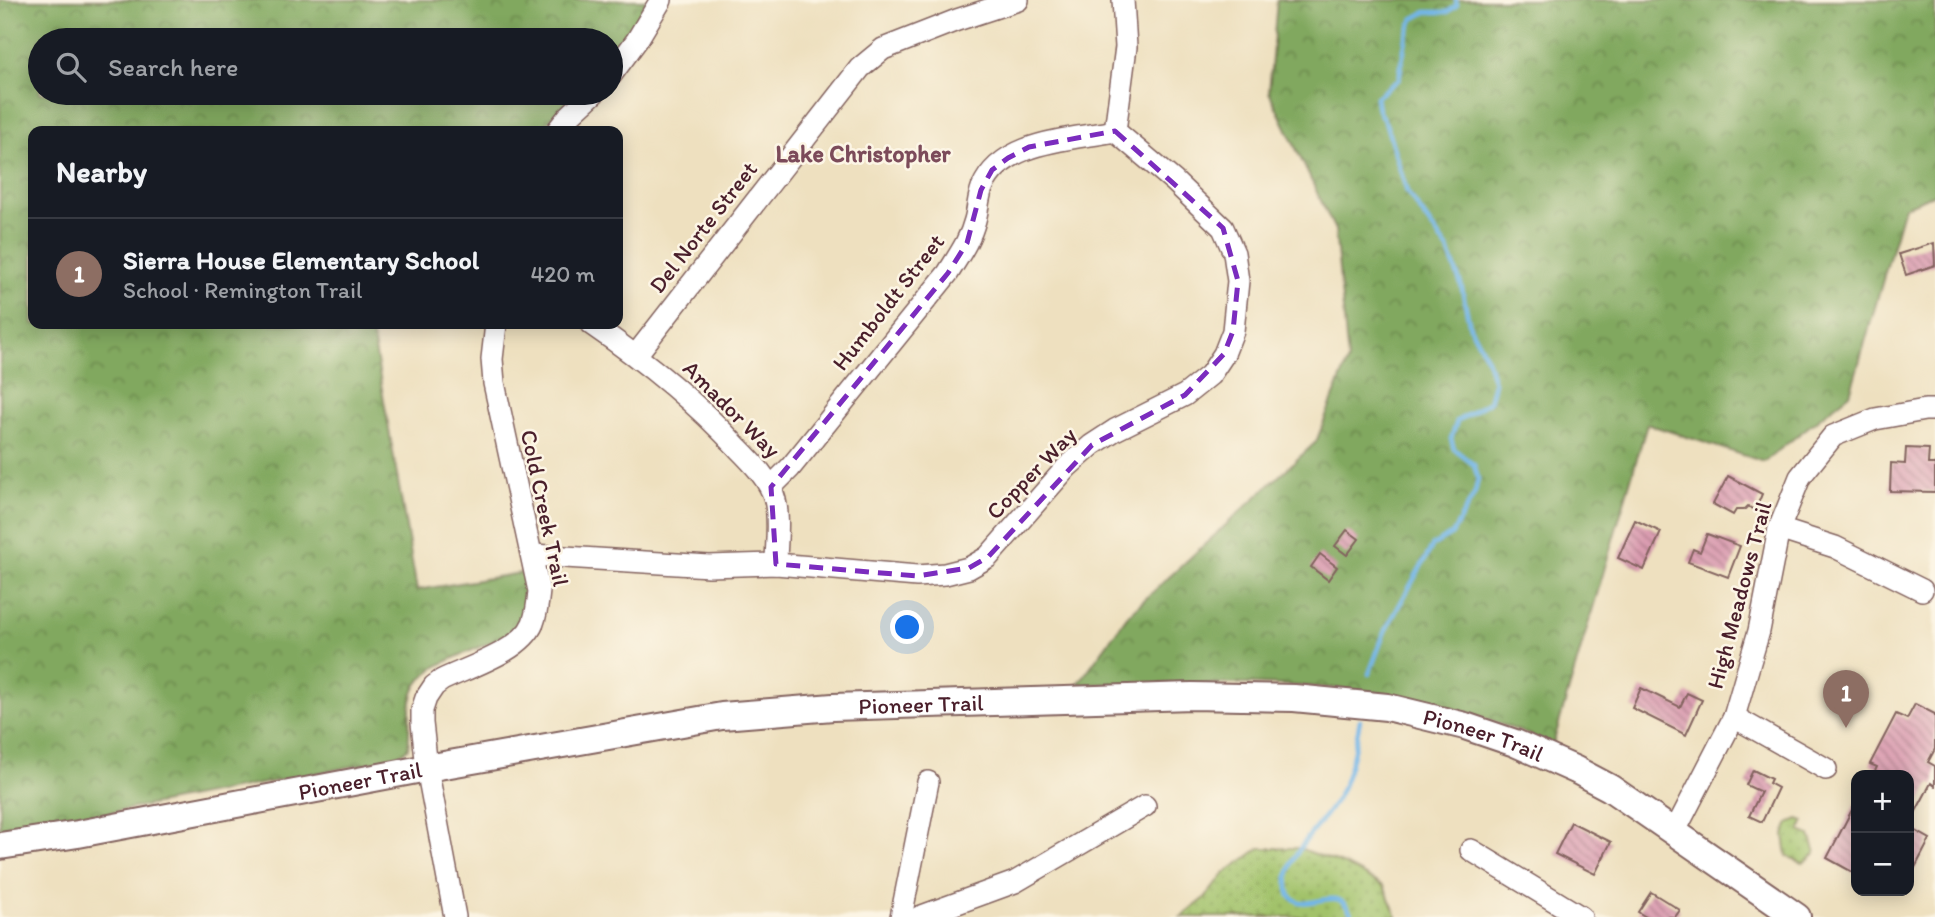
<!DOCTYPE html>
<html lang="en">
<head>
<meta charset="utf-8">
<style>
	:root { --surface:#171b24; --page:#20242c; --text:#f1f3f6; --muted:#9ea1a6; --line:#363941; --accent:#b45309 }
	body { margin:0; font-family:Itim,sans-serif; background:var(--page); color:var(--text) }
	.controls { position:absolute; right:21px; bottom:21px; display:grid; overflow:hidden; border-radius:14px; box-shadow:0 4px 18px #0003 }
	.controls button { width:63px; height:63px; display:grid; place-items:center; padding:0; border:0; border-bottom:2px solid var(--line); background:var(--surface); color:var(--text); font:35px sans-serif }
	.you { position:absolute; left:908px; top:628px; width:24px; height:24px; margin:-18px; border:5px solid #fff; border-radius:50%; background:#1a73e8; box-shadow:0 0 0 10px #1a73e833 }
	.badge { display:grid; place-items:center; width:46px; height:46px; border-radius:50%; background:var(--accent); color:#fff; font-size:23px; font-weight:700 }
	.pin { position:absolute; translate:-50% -58px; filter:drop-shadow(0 2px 4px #0008) }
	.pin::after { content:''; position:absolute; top:37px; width:24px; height:21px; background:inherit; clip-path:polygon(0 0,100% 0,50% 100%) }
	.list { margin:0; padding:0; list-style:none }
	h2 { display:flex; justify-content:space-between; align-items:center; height:91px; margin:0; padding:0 28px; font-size:30px }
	h2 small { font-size:23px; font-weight:400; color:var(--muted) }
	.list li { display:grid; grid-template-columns:46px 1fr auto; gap:21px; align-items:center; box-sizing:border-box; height:112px; padding:0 28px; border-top:2px solid var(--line) }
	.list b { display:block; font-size:26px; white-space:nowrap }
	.list p { margin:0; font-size:23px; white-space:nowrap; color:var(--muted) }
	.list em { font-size:23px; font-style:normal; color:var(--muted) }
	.icon { flex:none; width:38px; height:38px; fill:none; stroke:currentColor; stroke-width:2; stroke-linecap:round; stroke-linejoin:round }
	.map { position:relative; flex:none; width:1935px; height:917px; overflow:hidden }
	.search { position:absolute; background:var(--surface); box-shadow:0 4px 18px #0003; left:28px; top:28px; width:595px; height:77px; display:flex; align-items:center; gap:18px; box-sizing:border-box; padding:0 24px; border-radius:38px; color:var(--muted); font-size:26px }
	.panel { position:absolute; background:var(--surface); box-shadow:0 4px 18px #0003; left:28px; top:126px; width:595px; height:203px; border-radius:14px }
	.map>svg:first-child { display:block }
</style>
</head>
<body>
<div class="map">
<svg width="1935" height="917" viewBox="0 0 1935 917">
	<defs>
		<pattern id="grass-dots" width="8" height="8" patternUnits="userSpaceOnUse" patternTransform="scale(1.75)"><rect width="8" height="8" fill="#a2c26a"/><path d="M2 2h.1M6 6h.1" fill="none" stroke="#8da65c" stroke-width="1.8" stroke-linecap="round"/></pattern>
		<pattern id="forest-crowns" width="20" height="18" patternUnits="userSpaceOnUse" patternTransform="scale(1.75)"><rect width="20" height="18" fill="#81a85e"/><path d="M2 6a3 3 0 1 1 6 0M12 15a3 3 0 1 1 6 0" fill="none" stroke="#6c884e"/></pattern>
		<pattern id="building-back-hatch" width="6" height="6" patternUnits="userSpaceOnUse" patternTransform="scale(1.75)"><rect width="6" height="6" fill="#da9cb0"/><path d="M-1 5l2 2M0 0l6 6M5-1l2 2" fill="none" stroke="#b37f8f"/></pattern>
	</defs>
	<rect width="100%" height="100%" fill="#fcf5e5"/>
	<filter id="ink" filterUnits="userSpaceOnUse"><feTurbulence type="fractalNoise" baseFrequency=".0143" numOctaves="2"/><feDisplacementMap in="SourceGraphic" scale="14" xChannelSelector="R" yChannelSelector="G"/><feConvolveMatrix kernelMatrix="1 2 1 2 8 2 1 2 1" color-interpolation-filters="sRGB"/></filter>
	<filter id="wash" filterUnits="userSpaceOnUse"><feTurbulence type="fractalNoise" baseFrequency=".00686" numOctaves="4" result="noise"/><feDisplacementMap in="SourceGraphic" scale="28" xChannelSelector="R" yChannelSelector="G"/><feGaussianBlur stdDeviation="1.57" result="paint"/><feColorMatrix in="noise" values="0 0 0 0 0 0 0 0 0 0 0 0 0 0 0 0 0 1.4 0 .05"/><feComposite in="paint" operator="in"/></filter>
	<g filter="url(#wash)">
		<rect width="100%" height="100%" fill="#eee0bf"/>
		<!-- grass -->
		<g fill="url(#grass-dots)" stroke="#76704a" stroke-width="2">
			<path d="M1798,819L1804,821L1800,831L1810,835L1816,853L1803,863L1787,856L1784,835L1789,823Z"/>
			<path d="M1260,848H1299L1345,865L1384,886L1397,917H1181L1204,899L1225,873Z"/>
		</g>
		<!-- forest -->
		<g fill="url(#forest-crowns)" stroke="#666444" stroke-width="2">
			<path d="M0,0H646L644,7L611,56V40H40V93H577L547,123L543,131H33V324H382L371,326L417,590L527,572C528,586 530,601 524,615C511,648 438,651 417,685C406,703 411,729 408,749L391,759L46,825L0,832Z"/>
			<path d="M1277,0H1935V194L1904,207L1850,394L1764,462L1647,424L1553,744C1501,724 1447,703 1391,695C1289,679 1182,685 1078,684L1129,614L1316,442L1348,360L1335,230L1269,92Z"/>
		</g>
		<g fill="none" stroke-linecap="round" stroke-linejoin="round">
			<!-- stream -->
			<g stroke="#72b6e8" stroke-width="4.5">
				<path d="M1369,674L1385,631L1433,545L1452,534L1475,493L1478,478L1474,465L1454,449L1451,439L1457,421L1489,402L1494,383L1487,359L1470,327L1461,284L1448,250L1407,192L1386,124L1378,110L1376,97L1399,79L1406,38L1413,19L1426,12H1448L1457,5L1456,0"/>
				<path d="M1350,917L1351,913C1337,886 1321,906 1300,902C1296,901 1293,898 1290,896C1276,859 1324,826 1340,793C1351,770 1355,745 1360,720"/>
			</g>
		</g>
		<g id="blocks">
			<!-- building -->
			<g fill="url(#building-back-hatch)">
				<path d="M1934,243L1935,265L1906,275L1899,254Z"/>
				<path d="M1906,448L1929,449L1928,464H1935V492L1890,491L1891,463L1905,464Z"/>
				<path d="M1728,476L1762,494L1755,511L1748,506L1744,510H1736L1733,515L1713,504Z"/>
				<path d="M1635,520L1661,532L1644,570L1618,558Z"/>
				<path d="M1347,530L1359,539L1347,555L1335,546Z"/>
				<path d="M1707,534L1740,546L1728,577L1688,562L1693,549L1700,552Z"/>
				<path d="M1320,554L1337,567L1328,580L1311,567Z"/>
				<path d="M1641,688L1680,707L1687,693L1702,700L1686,735L1632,708Z"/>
				<path d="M1915,704L1935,714V749L1928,762L1935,766V786L1931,783L1914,815L1909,812V775H1873L1877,767L1870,764L1896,714L1907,719Z"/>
				<path d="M1753,770L1771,779L1769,783L1778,788L1762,822L1749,816L1761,792L1746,785Z"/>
				<path d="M1856,802V874L1827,858Z"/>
				<path d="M1571,822L1611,842L1595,874L1555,854Z"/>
				<path d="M1909,827L1930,839L1909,879Z"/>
				<path d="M1651,892L1680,910L1675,917H1646L1638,912Z"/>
			</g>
		</g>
	</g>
	<g filter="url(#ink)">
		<use href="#blocks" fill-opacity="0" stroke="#83635f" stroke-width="2"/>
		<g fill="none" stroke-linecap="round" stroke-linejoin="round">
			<!-- minor casing -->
			<g stroke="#83635f" stroke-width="24">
				<g id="minor">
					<path d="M611,75L637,40L661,0"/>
					<path d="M557,131L568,117L594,93"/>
					<path d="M591,324C645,361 694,400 738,448C752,462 770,480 775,500C780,520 776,544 776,564"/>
					<path d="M636,355L860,68L883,49L957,20L1018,0"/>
					<path d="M771,487L790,468L948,273C959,255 970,240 975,220C978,210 978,198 982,188C1002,140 1070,140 1115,131"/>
					<path d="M1779,529L1835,547L1922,590"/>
					<path d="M533,555L709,566L776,564L917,576L945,574L969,568L988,557L1067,467L1092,445L1115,430L1185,395L1210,375L1224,354L1233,331L1238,281L1234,253L1223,228L1174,181L1115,131L1126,47L1123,0"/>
					<path d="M1734,717L1826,769"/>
					<path d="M1675,831L1734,717L1759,631L1779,529L1800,477L1833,436L1875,419L1925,410H1935"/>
					<path d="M1471,850L1581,917"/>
					<path d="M455,917L427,768L422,723V710L426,698L434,686L442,680C469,667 522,651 533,623C537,613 538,602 539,591L494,383L492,359L496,324"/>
					<path d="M901,917L928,782"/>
					<path d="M919,917L1015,882L1145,806"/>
				</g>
			</g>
			<!-- major casing -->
			<g stroke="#83635f" stroke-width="30">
				<g id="major">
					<path id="s1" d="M0,846L78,834L427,768L722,716L833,707L1192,696L1294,698L1387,707L1465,726L1515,743L1576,770L1610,788L1797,917"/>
				</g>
			</g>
			<!-- minor -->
			<use href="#minor" stroke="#fff" stroke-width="21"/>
			<!-- major -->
			<use href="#major" stroke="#fff" stroke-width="26"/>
		</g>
	</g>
	<!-- marked area -->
	<path fill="none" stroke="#7b2cbf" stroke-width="5" stroke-dasharray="14 9" stroke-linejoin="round" d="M1115,131L1223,228L1238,281L1233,331L1224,354L1185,395L1092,445L988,557L969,568L917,576L776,564L771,487L948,273L967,243L981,190L992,170L1008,158L1029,147Z"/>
	<g text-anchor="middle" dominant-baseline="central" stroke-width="5" stroke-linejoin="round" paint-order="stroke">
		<!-- street labels -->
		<g font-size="23" fill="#4a1f2b" stroke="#fcf5e5">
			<text transform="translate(703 227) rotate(-52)">Del Norte Street</text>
			<text transform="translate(888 302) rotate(-52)">Humboldt Street</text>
			<text transform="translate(732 409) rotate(45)">Amador Way</text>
			<text transform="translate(1031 473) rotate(-46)">Copper Way</text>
			<text transform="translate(545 508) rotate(78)">Cold Creek Trail</text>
			<text transform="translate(1739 595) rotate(-75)">High Meadows Trail</text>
			<text stroke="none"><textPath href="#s1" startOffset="933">Pioneer Trail</textPath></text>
			<text stroke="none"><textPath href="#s1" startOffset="1500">Pioneer Trail</textPath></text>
			<text stroke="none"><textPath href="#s1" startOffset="366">Pioneer Trail</textPath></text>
		</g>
		<!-- neighbourhood labels -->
		<g font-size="24" font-weight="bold" fill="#7c4b5a" stroke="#fcf5e5">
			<text x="863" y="153">Lake Christopher</text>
		</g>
	</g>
</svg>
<div class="controls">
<button>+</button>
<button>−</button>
</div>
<div class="you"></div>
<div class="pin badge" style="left:1846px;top:728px;background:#8d6e63">1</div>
<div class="search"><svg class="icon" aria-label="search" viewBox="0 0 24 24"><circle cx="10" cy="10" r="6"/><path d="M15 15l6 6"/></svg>Search here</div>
<section class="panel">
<h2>Nearby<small></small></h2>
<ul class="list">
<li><span class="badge" style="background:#8d6e63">1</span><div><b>Sierra House Elementary School</b><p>School · Remington Trail</p></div><em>420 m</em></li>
</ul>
</section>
</div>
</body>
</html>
